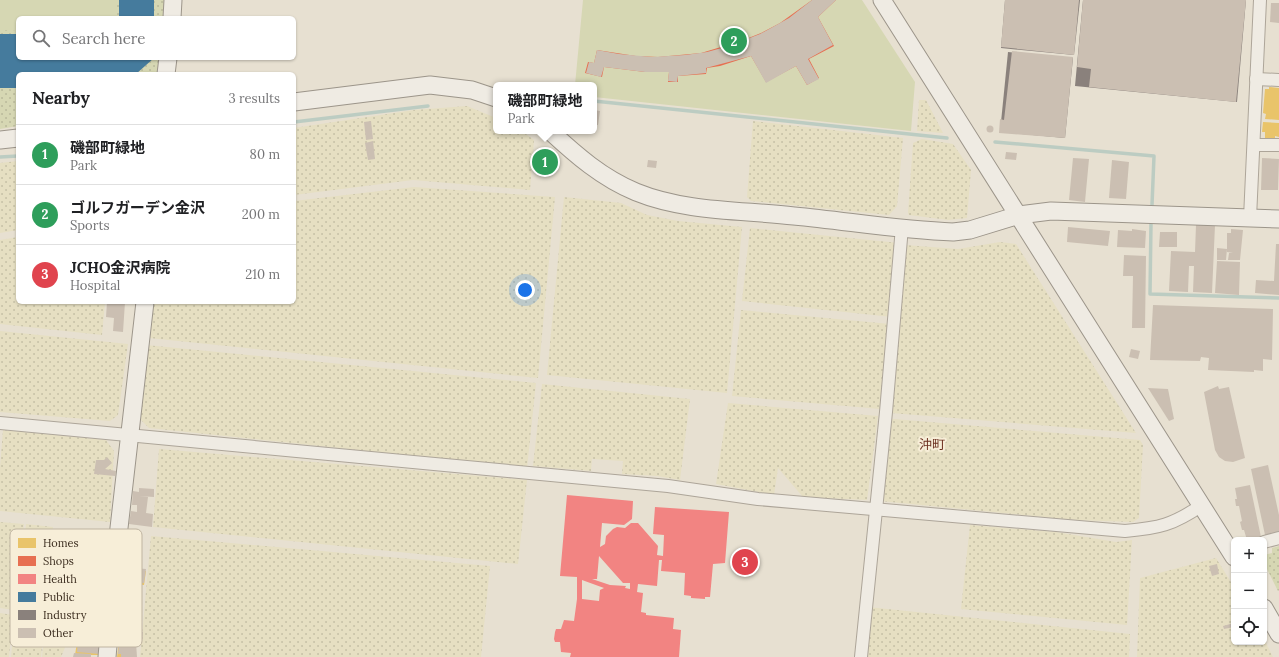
<!DOCTYPE html>
<html lang="en">
<head>
<meta charset="utf-8">
<style>
	:root { --surface:#fff; --page:#f6f6f6; --text:#202124; --muted:#757577; --line:#e0e0e0; --accent:#786c5e }
	body { margin:0; font-family:Lora,"Noto Sans JP",serif; background:var(--page); color:var(--text) }
	.controls { position:absolute; right:12px; bottom:12px; display:grid; overflow:hidden; border-radius:6px; box-shadow:0 1px 3px #0004 }
	.controls button { width:36px; height:36px; display:grid; place-items:center; padding:0; border:0; border-bottom:1px solid var(--line); background:var(--surface); color:var(--text); font:20px sans-serif }
	.you { position:absolute; left:525px; top:290px; width:14px; height:14px; margin:-10px; border:3px solid #fff; border-radius:50%; background:#1a73e8; box-shadow:0 0 0 6px #1a73e833 }
	.badge { display:grid; place-items:center; width:26px; height:26px; border-radius:50%; background:var(--accent); color:#fff; font-size:13px; font-weight:700 }
	.pin { position:absolute; translate:-50% -50%; border:2px solid #fff; box-shadow:0 1px 4px #0006 }
	.popup { position:absolute; left:493px; top:82px; width:104px; height:52px; box-sizing:border-box; display:grid; place-content:center; border-radius:6px; background:var(--surface); filter:drop-shadow(0 1px 3px #0005); font-size:13px; white-space:nowrap; color:var(--muted) }
	.popup b { font-size:15px; color:var(--text) }
	.popup::after { content:''; position:absolute; left:50%; top:100%; margin-left:-8px; border:8px solid transparent; border-top-color:var(--surface) }
	.list { margin:0; padding:0; list-style:none }
	h2 { display:flex; justify-content:space-between; align-items:center; height:52px; margin:0; padding:0 16px; font-size:17px }
	h2 small { font-size:13px; font-weight:400; color:var(--muted) }
	.list li { display:grid; grid-template-columns:26px 1fr auto; gap:12px; align-items:center; box-sizing:border-box; height:60px; padding:0 16px; border-top:1px solid var(--line) }
	.list b { display:block; font-size:15px; white-space:nowrap }
	.list p { margin:0; font-size:13px; white-space:nowrap; color:var(--muted) }
	.list em { font-size:13px; font-style:normal; color:var(--muted) }
	.icon { flex:none; width:22px; height:22px; fill:none; stroke:currentColor; stroke-width:2; stroke-linecap:round; stroke-linejoin:round }
	.map { position:relative; flex:none; width:1279px; height:657px; overflow:hidden }
	.search { position:absolute; background:var(--surface); box-shadow:0 1px 3px #0004; left:16px; top:16px; width:280px; height:44px; display:flex; align-items:center; gap:10px; box-sizing:border-box; padding:0 14px; border-radius:6px; color:var(--muted); font-size:15px }
	.panel { position:absolute; background:var(--surface); box-shadow:0 1px 3px #0004; left:16px; top:72px; width:280px; height:232px; border-radius:6px }
	.map>svg:first-child { display:block }
</style>
</head>
<body>
<div class="map">
<svg width="1279" height="657" viewBox="0 0 1279 657">
	<defs>
		<pattern id="farmland-dots" width="8" height="8" patternUnits="userSpaceOnUse"><rect width="8" height="8" fill="#e6dfc2"/><path d="M2 2h.1M6 6h.1" fill="none" stroke="#c6c0a6" stroke-width="1.8" stroke-linecap="round"/></pattern>
		<pattern id="grass-dots" width="8" height="8" patternUnits="userSpaceOnUse"><rect width="8" height="8" fill="#d6d7b3"/><path d="M2 2h.1M6 6h.1" fill="none" stroke="#b9b99a" stroke-width="1.8" stroke-linecap="round"/></pattern>
	</defs>
	<rect width="100%" height="100%" fill="#e7e0d1"/>
	<!-- farmland -->
	<g fill="url(#farmland-dots)">
		<path d="M919,100H926L943,133L917,131Z"/>
		<path d="M467,106L496,118V131H522L534,140L530,190L413,180L294,195V128L414,110Z"/>
		<path d="M753,121L903,138L897,206L889,215L751,201L747,197Z"/>
		<path d="M922,139L953,144L971,170L967,218L948,220L909,215L908,213L913,143Z"/>
		<path d="M18,161V230L0,233V163Z"/>
		<path d="M414,187L555,197L538,378L149,338L152,302H294V201Z"/>
		<path d="M564,197L621,203L647,215L678,221L742,227L727,393L547,375Z"/>
		<path d="M750,228L899,243L892,317L742,301Z"/>
		<path d="M18,237V302H105L102,335L0,324V240Z"/>
		<path d="M1000,242L1016,244L1136,433L891,413L905,245L958,249Z"/>
		<path d="M741,310L890,324L880,409L732,396Z"/>
		<path d="M0,331L128,344L118,415L110,421L0,412Z"/>
		<path d="M146,345L536,383L527,468L149,428L139,418Z"/>
		<path d="M542,384L690,399L680,480L657,476L622,474L623,461L592,459L591,471L533,466Z"/>
		<path d="M728,403L878,416L867,500L803,497L778,468L774,495L716,484Z"/>
		<path d="M894,419L1140,440L1143,445L1139,518L1133,522L1075,520L880,501L888,421Z"/>
		<path d="M3,430L106,440L114,451L110,522L0,511V467Z"/>
		<path d="M159,449L527,480L518,564L153,527Z"/>
		<path d="M0,522L24,524L14,610L0,608Z"/>
		<path d="M26,524L53,527L43,612L17,610Z"/>
		<path d="M970,525L1056,532L1116,542L1132,540L1127,625L961,609Z"/>
		<path d="M151,536L490,566L481,657H140Z"/>
		<path d="M1216,558L1234,587V642H1264V639L1273,657H1137L1140,578Z"/>
		<path d="M50,568L86,573L85,598L76,617L46,613Z"/>
		<path d="M868,607L1130,634L1129,657H863Z"/>
		<path d="M0,613L13,615L9,657H0Z"/>
		<path d="M15,615L45,617L41,657H11Z"/>
		<path d="M46,617L71,619L75,624L61,657H42Z"/>
	</g>
	<!-- grass -->
	<g fill="url(#grass-dots)">
		<path d="M0,0H165L163,18H18V58H159L158,74H18V126L0,129Z"/>
		<path d="M1279,546V590L1278,591L1264,563V555L1272,553V548Z"/>
	</g>
	<!-- garden -->
	<g fill="#d6d7b3">
		<path d="M0,0H116V18H18V31L0,30Z"/>
		<path d="M583,0H862L915,82L911,131L594,97V85H575Z"/>
	</g>
	<!-- homes -->
	<g fill="#e9c46a">
		<path d="M1269,87L1279,88V120L1265,119L1266,114L1263,113L1265,89H1269Z"/>
		<path d="M1263,122L1279,123V137L1275,136V139L1265,138V132H1262Z"/>
		<path d="M58,531L73,532L72,537H82L84,531L99,532V546L76,542L75,548L73,547L70,564L52,563Z"/>
		<path d="M131,570L146,571L144,585L129,584Z"/>
		<path d="M85,623L99,624V641L81,640L82,633H87V627H82Z"/>
		<path d="M120,633L142,634L141,645L134,644L132,657H117Z"/>
		<path d="M77,642L99,643L98,655H75Z"/>
	</g>
	<!-- shops -->
	<path fill="#e76f51" d="M812,0H836L818,17L834,46L809,59L819,78L807,85L796,66L766,82L751,56L720,66L707,68L706,74L678,76V82H668L669,72H645L604,67L602,77L585,73L588,62L594,63L597,50L636,56L658,57L701,53L741,41L761,33L780,23Z"/>
	<!-- health -->
	<path fill="#f28482" fill-rule="evenodd" d="M567,495L633,501L632,519L624,525L602,523L600,547L605,544L606,536L613,529L617,527L625,528L631,523H638L658,546L657,555L663,556L664,535L653,534L655,507L729,512L725,563L713,564L710,597H705V599L691,598V596L684,595L685,573L661,571L662,560H659L657,586L638,584L637,592L643,593L641,612L646,613V615L674,618L673,629L681,630L679,657H570L571,653L561,652L560,642H555L554,639L555,632L556,629H561L564,620L574,621L577,599V577L560,576ZM599,556L623,583H630V589L625,588L626,586L610,585L592,579H597ZM582,580L604,588L600,590L599,601L582,599Z"/>
	<!-- public -->
	<g fill="#457b9d">
		<rect x="119" y="0" width="35" height="18"/>
		<path d="M0,34H18V58H154L136,74H18V88H0Z"/>
	</g>
	<!-- industry -->
	<g fill="#8a817c">
		<path d="M1005,0H1080L1074,55L1001,48Z"/>
		<path d="M1083,0H1246L1237,102L1075,86Z"/>
		<path d="M1008,52L1073,58L1065,138L1000,132Z"/>
	</g>
	<g fill="none" stroke-linecap="round" stroke-linejoin="round">
		<!-- stream -->
		<g stroke="#bcccc2" stroke-width="3.5">
			<path d="M594,101L947,138"/>
			<path d="M294,122L428,106"/>
			<path d="M995,142L1154,156L1152,205"/>
			<path d="M0,157L18,156"/>
			<path d="M1151,223L1150,294L1279,298"/>
		</g>
	</g>
	<!-- building -->
	<g fill="#cbbfb2">
		<path d="M812,0H836L818,17L833,45L808,59L819,79L807,85L796,66L766,83L751,56L706,68V73L678,76L677,82L668,81L669,72H645L604,67L601,77L586,73L589,62L594,63L597,50L619,54L652,57L685,55L707,52L729,46L760,34L789,18Z"/>
		<path d="M1005,0H1079L1074,55L1001,47Z"/>
		<path d="M1083,0H1246L1236,102L1089,87L1091,69L1077,67Z"/>
		<path d="M1271,3H1279V23L1270,22Z"/>
		<path d="M1012,51L1073,57L1065,138L999,133L1000,119L1004,120Z"/>
		<path d="M594,110L600,111L598,125H594Z"/>
		<path d="M371,121L373,139L366,140L364,122Z"/>
		<circle cx="990" cy="129" r="3.5"/>
		<path d="M373,141L375,159L368,160L365,143Z"/>
		<path d="M1006,152L1017,153L1016,160L1005,159Z"/>
		<path d="M1073,158L1089,159L1085,202L1069,200Z"/>
		<path d="M1262,158L1279,159L1278,190H1261Z"/>
		<path d="M648,160L657,161L656,168L647,167Z"/>
		<path d="M1112,160L1129,162L1126,199L1109,198Z"/>
		<path d="M1196,225H1215L1212,293L1193,292L1194,266H1189L1188,292L1169,291L1171,251L1195,252Z"/>
		<path d="M1068,227L1110,231L1108,246L1067,242Z"/>
		<path d="M1132,229L1146,231L1145,248L1117,247L1118,230L1132,231Z"/>
		<path d="M1231,229L1243,230L1240,260H1228L1229,253H1233L1227,252V233H1231Z"/>
		<path d="M1160,232H1177V247H1159Z"/>
		<path d="M1276,244H1279V295L1255,293L1256,280L1274,281Z"/>
		<path d="M1217,248L1227,249L1226,260H1217Z"/>
		<path d="M1124,255L1146,256L1145,328H1132L1133,276H1123Z"/>
		<path d="M1217,261L1240,262L1239,295L1215,293Z"/>
		<path d="M107,302H125L123,332L113,331L114,318L106,317Z"/>
		<path d="M1153,305L1273,309L1272,360L1263,359V371L1254,370V372L1208,370L1209,358L1201,357L1200,361L1150,360Z"/>
		<path d="M1131,349L1140,351L1138,359L1129,357Z"/>
		<path d="M1218,386L1219,389L1229,387L1245,458L1233,462L1225,461L1219,457L1215,450L1204,392Z"/>
		<path d="M1148,388L1168,389L1174,419L1169,421Z"/>
		<path d="M107,457L112,463L105,469L116,471L115,476L94,474L96,460H104Z"/>
		<path d="M1268,465L1279,515V532L1265,535L1251,469Z"/>
		<path d="M1250,485L1261,537L1247,540L1244,530H1242L1240,522L1242,521L1239,506H1236L1235,499H1237L1235,488Z"/>
		<path d="M139,488L154,489V497L139,496L148,497L146,513L153,514L152,527L129,524L131,511L137,512V505H132L133,491L139,492Z"/>
		<path d="M62,530L82,532L79,546L75,547L73,565L57,563L60,535H62Z"/>
		<path d="M85,530L102,532L101,544L83,542Z"/>
		<path d="M86,547L95,548L94,556L86,555Z"/>
		<path d="M129,551L142,552L140,565L128,563Z"/>
		<path d="M84,557L99,559L98,569L83,567Z"/>
		<path d="M1217,564L1219,574L1212,576L1209,566Z"/>
		<path d="M133,568L146,569L144,583L131,581Z"/>
		<path d="M87,622L102,623V640L83,638L84,626H87Z"/>
		<path d="M1234,623V627L1224,629L1223,626Z"/>
		<path d="M134,630L143,632L142,643H136L137,657H121V654H118L119,643L121,644L122,633L133,634Z"/>
		<path d="M78,640L97,643V647H100L99,654L77,652Z"/>
		<path d="M74,653L91,654V657H73Z"/>
	</g>
	<g fill="none" stroke-linecap="round" stroke-linejoin="round">
		<!-- street casing -->
		<g stroke="#ada599" stroke-width="14">
			<g id="street">
				<path d="M1256,79L1279,80"/>
				<path d="M1254,145H1279"/>
				<path d="M1250,218L1260,0"/>
				<path d="M0,423L668,486L758,499L1125,531C1159,528 1173,525 1202,505"/>
				<path d="M1264,542L1279,538"/>
				<path d="M861,657L886,412L902,227"/>
			</g>
		</g>
		<!-- secondary casing -->
		<g stroke="#9c958a" stroke-width="19">
			<g id="secondary">
				<path d="M882,0L1234,557"/>
				<path d="M172,18L173,0"/>
				<path d="M166,74L168,58"/>
				<path d="M294,102L430,85L472,90L496,98"/>
				<path d="M550,131C576,155 602,178 636,192C685,212 741,210 794,216C847,221 900,230 953,232L970,230L1019,215L1051,211L1279,219"/>
				<path d="M0,140L18,138"/>
				<path d="M1264,608L1279,634"/>
				<path d="M107,657L116,554L145,302"/>
			</g>
		</g>
		<!-- street -->
		<use href="#street" stroke="#efebe3" stroke-width="12"/>
		<!-- secondary -->
		<use href="#secondary" stroke="#efebe3" stroke-width="17"/>
	</g>
	<g text-anchor="middle" dominant-baseline="central" stroke-width="4" stroke-linejoin="round" paint-order="stroke">
		<!-- quarter labels -->
		<g font-size="13" fill="#6b2e1e" stroke="#f7eed8">
			<text x="932" y="444">沖町</text>
		</g>
	</g>
	<!-- legend -->
	<rect x="10" y="529" width="132" height="118" rx="6" fill="#f7eed8" stroke="#bfb4a1" stroke-width="1"/>
	<rect x="18" y="538" width="18" height="10" fill="#e9c46a"/>
	<rect x="18" y="556" width="18" height="10" fill="#e76f51"/>
	<rect x="18" y="574" width="18" height="10" fill="#f28482"/>
	<rect x="18" y="592" width="18" height="10" fill="#457b9d"/>
	<rect x="18" y="610" width="18" height="10" fill="#8a817c"/>
	<rect x="18" y="628" width="18" height="10" fill="#cbbfb2"/>
	<g font-size="11" fill="#3d2e20">
		<text x="43" y="547">Homes</text>
		<text x="43" y="565">Shops</text>
		<text x="43" y="583">Health</text>
		<text x="43" y="601">Public</text>
		<text x="43" y="619">Industry</text>
		<text x="43" y="637">Other</text>
	</g>
</svg>
<div class="controls">
<button>+</button>
<button>−</button>
<button><svg class="icon" aria-label="locate" viewBox="0 0 24 24"><circle cx="12" cy="12" r="6"/><path d="M12 2v4M12 18v4M2 12h4M18 12h4"/></svg></button>
</div>
<div class="you"></div>
<div class="pin badge" style="left:545px;top:162px;background:#2e9e5b">1</div>
<div class="popup"><b>磯部町緑地</b>Park</div>
<div class="pin badge" style="left:734px;top:41px;background:#2e9e5b">2</div>
<div class="pin badge" style="left:745px;top:562px;background:#e0444e">3</div>
<div class="search"><svg class="icon" aria-label="search" viewBox="0 0 24 24"><circle cx="10" cy="10" r="6"/><path d="M15 15l6 6"/></svg>Search here</div>
<section class="panel">
<h2>Nearby<small>3 results</small></h2>
<ul class="list">
<li><span class="badge" style="background:#2e9e5b">1</span><div><b>磯部町緑地</b><p>Park</p></div><em>80 m</em></li>
<li><span class="badge" style="background:#2e9e5b">2</span><div><b>ゴルフガーデン金沢</b><p>Sports</p></div><em>200 m</em></li>
<li><span class="badge" style="background:#e0444e">3</span><div><b>JCHO金沢病院</b><p>Hospital</p></div><em>210 m</em></li>
</ul>
</section>
</div>
</body>
</html>
